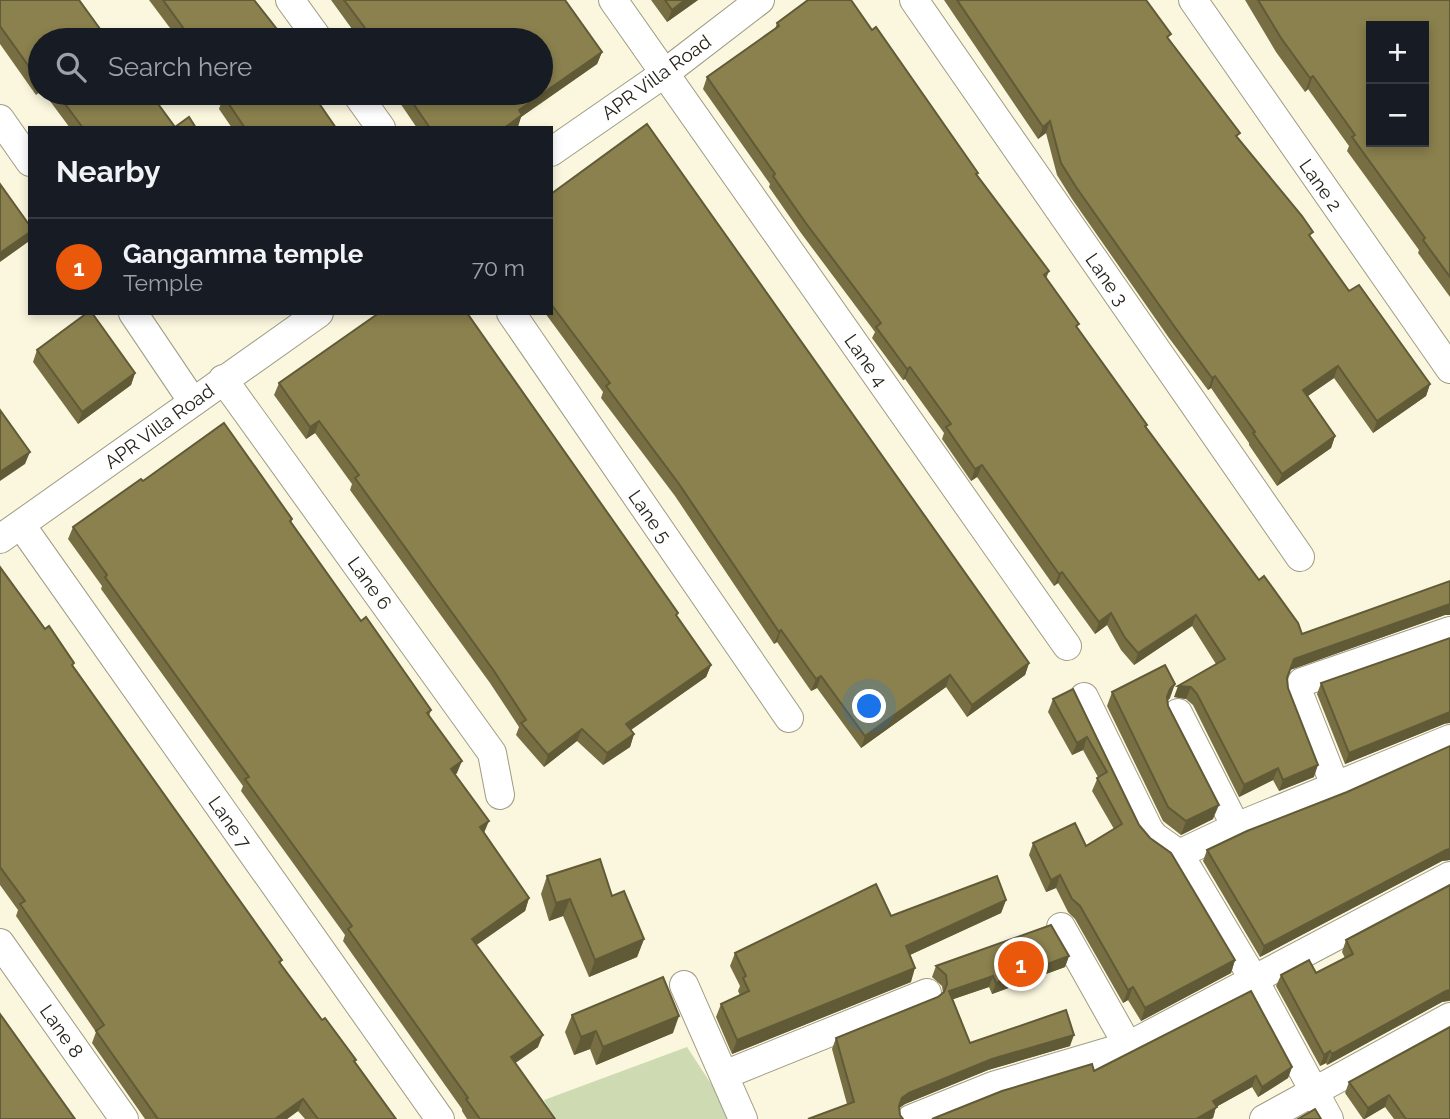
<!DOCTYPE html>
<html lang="en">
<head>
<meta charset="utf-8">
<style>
	:root { --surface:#171b24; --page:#242831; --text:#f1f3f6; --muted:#9ea1a6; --line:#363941; --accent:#ea580c }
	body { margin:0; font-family:Raleway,sans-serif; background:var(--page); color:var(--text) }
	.controls { position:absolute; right:21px; top:21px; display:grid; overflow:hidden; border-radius:0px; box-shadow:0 4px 10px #0003 }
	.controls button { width:63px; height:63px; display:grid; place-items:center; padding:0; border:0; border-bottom:2px solid var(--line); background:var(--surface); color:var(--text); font:35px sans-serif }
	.you { position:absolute; left:870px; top:707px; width:24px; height:24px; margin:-18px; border:5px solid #fff; border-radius:50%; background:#1a73e8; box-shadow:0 0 0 10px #1a73e833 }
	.badge { display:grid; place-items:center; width:46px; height:46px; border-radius:50%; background:var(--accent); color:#fff; font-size:23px; font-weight:700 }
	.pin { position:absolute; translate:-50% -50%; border:4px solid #fff; box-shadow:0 2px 7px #0006 }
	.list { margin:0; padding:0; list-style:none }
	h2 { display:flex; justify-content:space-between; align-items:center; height:91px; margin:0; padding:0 28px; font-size:30px }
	h2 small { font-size:23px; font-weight:400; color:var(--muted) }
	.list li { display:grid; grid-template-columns:46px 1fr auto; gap:21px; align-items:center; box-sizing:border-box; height:98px; padding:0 28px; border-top:2px solid var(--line) }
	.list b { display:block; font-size:26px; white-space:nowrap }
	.list p { margin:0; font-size:23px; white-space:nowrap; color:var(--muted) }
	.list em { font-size:23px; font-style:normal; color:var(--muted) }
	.icon { flex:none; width:38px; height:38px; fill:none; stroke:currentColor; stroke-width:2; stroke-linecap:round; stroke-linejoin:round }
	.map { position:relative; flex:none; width:1450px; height:1119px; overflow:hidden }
	.search { position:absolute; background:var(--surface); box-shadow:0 4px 10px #0003; left:28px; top:28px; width:525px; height:77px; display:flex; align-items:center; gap:18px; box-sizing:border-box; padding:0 24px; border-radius:38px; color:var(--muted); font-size:26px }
	.panel { position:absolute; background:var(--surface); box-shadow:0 4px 10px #0003; left:28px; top:126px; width:525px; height:189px; border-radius:0px }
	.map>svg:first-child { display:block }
</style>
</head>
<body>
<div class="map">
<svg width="1450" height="1119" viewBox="0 0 1450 1119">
	<rect width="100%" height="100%" fill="#fbf7df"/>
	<!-- green -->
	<path fill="#cedab2" d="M687,1047L734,1119H554L544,1100Z"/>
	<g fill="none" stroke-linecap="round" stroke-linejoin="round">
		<!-- street casing -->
		<g stroke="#9f9b84" stroke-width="30">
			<g id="street">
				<path d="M290,0L319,40"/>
				<path d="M613,0L1067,646"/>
				<path d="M914,0L1300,557"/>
				<path d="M1193,0L1450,369"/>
				<path d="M356,93L381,128"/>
				<path d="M0,119L30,162"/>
				<path d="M551,152L665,73L760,0"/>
				<path d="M133,313L193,402"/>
				<path d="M511,313L789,718"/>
				<path d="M223,379L492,753L500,795"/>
				<path d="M21,525L440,1119"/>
				<path d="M0,539L319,313"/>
				<path d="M1084,697L1149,830L1155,837L1179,854L1253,978L1329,1119"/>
				<path d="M1178,713L1236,827"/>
				<path d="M1336,788L1299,694L1302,682L1450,631"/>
				<path d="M1179,854L1236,827L1450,739"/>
				<path d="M1061,927L1128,1046"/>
				<path d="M0,943L124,1119"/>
				<path d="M684,985L743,1119"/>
				<path d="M724,1075L927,993"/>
				<path d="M911,1119L993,1086L1128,1046L1450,876"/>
				<path d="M1264,1119L1450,1017"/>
			</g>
		</g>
		<!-- street -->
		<use href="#street" stroke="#fff" stroke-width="28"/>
	</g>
	<!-- wall -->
	<g fill="#776f43">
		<path d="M0,0L40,40V92L36,95L0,44Z"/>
		<path d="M149,0H254L280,33L277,39L278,40H179Z"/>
		<path d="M331,0H565L602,52L597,64L521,117L517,128H417L400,103L402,97L399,93H541V40H360Z"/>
		<path d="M651,0H698L667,22Z"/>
		<path d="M944,0H1146L1169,39L1238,139L1311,238L1349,291L1430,384L1426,396L1373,433L1334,378L1308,396L1335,436L1331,448L1277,486L1249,445V443L1211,388L1208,390L1169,338L1072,199L1057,175L1046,133L1038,139Z"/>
		<path d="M1245,0H1450V297L1418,253L1419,250L1347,151L1349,146L1308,89L1305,92L1276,52Z"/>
		<path d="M777,23L977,175L1049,271L1046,279L1078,328L1146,427L1259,580L1302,634L1445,615L1290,670L1287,679L1288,688L1314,777L1279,791L1273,780L1239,797L1193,705L1186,699L1174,697L1216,664L1192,626L1134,665L1121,650L1107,625L1095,634L1058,583L1054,586L977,477L971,481L942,439L944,433L905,379L903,380L872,338L875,332L801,233L769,187L770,184L703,89L707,77L775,29Z"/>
		<path d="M44,93H150L175,127L196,128H70Z"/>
		<path d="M217,93H315L316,95L315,98L336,128H232L219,109L222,100Z"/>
		<path d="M551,194L1029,663L1025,675L967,717L946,687L861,748L817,688L811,691L777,642L774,644L675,496L601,398L603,392L545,313H551Z"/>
		<path d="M37,350L135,373L131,385L78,424L33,362Z"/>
		<path d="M279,383L677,616L711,665L706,677L631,730L634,734L630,747L603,765L577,741L544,767L516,735L519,727L490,683L350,490L352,484L315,433L306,439L274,395Z"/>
		<path d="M143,481L292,519L291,523L361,621L431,710L429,716L457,773L455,775L484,833L529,898L525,911L476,945L538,1047L515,1063L555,1119H467L462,1111V1109L343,941L345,935L241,791L243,786L101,589L102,586L68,539L73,527Z"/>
		<path d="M0,567L73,666L282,960L280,964L322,1020L355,1062L396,1119H305L298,1111L287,1119H145L92,1043L96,1032L16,916L18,910L0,885Z"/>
		<path d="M1321,683L1444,724L1345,764L1317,694Z"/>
		<path d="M1073,689L1139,825L1235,960L1231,973L1141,1021L1128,1000L1123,1003L1075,919L1068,912L1056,888L1046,892L1029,855L1033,843L1086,846L1114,829L1092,791L1098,777L1083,750L1072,755L1048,712L1053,699Z"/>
		<path d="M1112,692L1170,698L1167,701L1168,706L1213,819L1181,835L1163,821L1107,706Z"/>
		<path d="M1450,746V860L1442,861L1260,957L1203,861L1207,850L1347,792Z"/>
		<path d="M547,876L612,896L644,939L637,957L589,977L563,916L549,921L541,894Z"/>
		<path d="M1450,885V1001L1442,1002L1327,1065L1326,1063L1320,1066L1276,986L1281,975L1316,973L1345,958L1342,952L1346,940Z"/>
		<path d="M1006,900L1001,913L910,955L911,982L732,1054L716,1017L721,1004L740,995L738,991L740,986L730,966L735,953L891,916Z"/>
		<path d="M1069,956L1065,967L992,994L989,987L953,999L970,1043L1070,1046L988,1070L905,1104L899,1108L847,1104L832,1049L836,1038L938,997L943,993L942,986L932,977L936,966Z"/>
		<path d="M572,1015L673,1033L596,1065L590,1049L574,1055L565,1032Z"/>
		<path d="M1450,1027V1119H1394L1385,1107L1365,1119H1363L1345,1093L1349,1082Z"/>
		<path d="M1292,1067L1288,1078L1258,1097L1252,1087L1216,1107L1213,1118L1211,1119H932L1094,1071Z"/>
	</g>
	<!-- shaded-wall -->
	<g fill="#615a37">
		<path d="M685,0H698L667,22L672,10Z"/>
		<path d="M602,52L597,64L521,117L518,127L504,128L519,110Z"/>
		<path d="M1313,76L1308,89L1305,92L1310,78Z"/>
		<path d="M1050,121L1046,133L1038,139L1043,127Z"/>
		<path d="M30,232V238L28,242L0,262V253Z"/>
		<path d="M1338,366L1334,378L1299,402L1303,390Z"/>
		<path d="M910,367L905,379L903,380L907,369Z"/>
		<path d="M135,373L131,385L78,424L82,412Z"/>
		<path d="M1215,376L1211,388L1208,390L1212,378Z"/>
		<path d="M1430,384L1426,396L1373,433L1377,421Z"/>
		<path d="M319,421L315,433L306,439L310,427Z"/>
		<path d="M1335,436L1331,448L1277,486L1282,474Z"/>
		<path d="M30,452L25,464L0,481V472Z"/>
		<path d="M982,465L977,477L971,481L975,469Z"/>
		<path d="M1062,572L1058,583L1054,586L1059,574Z"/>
		<path d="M1450,604V615H1445L1290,670L1294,659Z"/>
		<path d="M1111,613L1107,625L1095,634L1099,622Z"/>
		<path d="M1196,615L1192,626L1134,665L1138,653Z"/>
		<path d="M781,630L777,642L774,644L779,632Z"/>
		<path d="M1029,663L1025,675L967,717L972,705Z"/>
		<path d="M711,665L706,677L622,736L626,724Z"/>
		<path d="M950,675L946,687L861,748L865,736Z"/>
		<path d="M821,676L817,688L811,691L816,679Z"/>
		<path d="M1175,684L1170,698L1165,703L1170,689Z"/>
		<path d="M1178,686L1191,687L1186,699L1174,697Z"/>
		<path d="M1450,712V723L1444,724L1345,764L1349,753Z"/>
		<path d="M582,729L577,741L544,767L548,755Z"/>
		<path d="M634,734L630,747L603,765L607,753Z"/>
		<path d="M1087,737L1083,750L1072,755L1077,743Z"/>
		<path d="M462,761L457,773L447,781L451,769Z"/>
		<path d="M1318,765L1314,777L1279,791L1283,780Z"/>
		<path d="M1278,768L1273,780L1239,797L1244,785Z"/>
		<path d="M1219,805L1213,819L1181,835L1186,821Z"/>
		<path d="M489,821L484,833L480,827Z"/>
		<path d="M1450,849V860L1442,861L1260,957L1264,946L1446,850Z"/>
		<path d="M1060,875L1056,888L1046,892L1051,880Z"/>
		<path d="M529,898L525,911L468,951L472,939Z"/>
		<path d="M570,899L563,916L549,921L556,903Z"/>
		<path d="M1006,900L1001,913L901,959L906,946Z"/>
		<path d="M644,939L637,957L589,977L595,960Z"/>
		<path d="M1069,956L1065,967L992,994L996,983Z"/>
		<path d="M1235,960L1231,973L1141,1021L1145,1008Z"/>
		<path d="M915,968L911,982L732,1054L737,1040Z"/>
		<path d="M993,976L989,987L945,1002L949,991Z"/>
		<path d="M1133,987L1128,1000L1123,1003L1128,990Z"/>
		<path d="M1450,990V1000L1442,1002L1327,1065L1332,1054L1446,991Z"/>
		<path d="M679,1016L673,1033L596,1065L603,1047Z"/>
		<path d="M596,1031L590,1049L574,1055L581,1037Z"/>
		<path d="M543,1035L538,1047L507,1069L511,1057Z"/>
		<path d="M1074,1035L1070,1046L988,1070L905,1104L898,1109L902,1098L909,1093L992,1059Z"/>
		<path d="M1330,1051L1326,1063L1320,1066L1324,1055Z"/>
		<path d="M1292,1067L1288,1078L1258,1097L1262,1087Z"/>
		<path d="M1256,1076L1252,1087L1216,1107L1213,1118L1211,1119H1196L1213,1101Z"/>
		<path d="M1389,1095L1385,1107L1364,1119L1368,1108Z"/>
		<path d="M303,1099L298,1111L287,1119H275Z"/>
	</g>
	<!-- building -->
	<g fill="#8a814e" stroke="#615a37" stroke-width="2" fill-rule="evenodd">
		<path d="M0,0H79L108,40H40V82L0,26Z"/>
		<path d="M163,0H254L280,33L275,36L278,40H192Z"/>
		<path d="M344,0H565L602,52L519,110L522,115L504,128H430L406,93H541V40H374Z"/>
		<path d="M665,0H685L672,10Z"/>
		<path d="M808,0H851L872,30L876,27L978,173L976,174L1049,271L1044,275L1079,324L1076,326L1147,425L1145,426L1259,580L1264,576L1298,623L1302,634L1450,581V604L1294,659L1287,678L1288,688L1318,765L1283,780L1278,768L1244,785L1197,694L1191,687L1178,686L1225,659L1196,615L1138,653L1125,638L1111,613L1099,622L1062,572L1059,574L982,465L975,469L946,427L951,424L910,367L907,369L876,327L881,323L805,222L773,176L775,174L707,77L779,26L777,23Z"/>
		<path d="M957,0H1146L1171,34L1167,37L1240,133L1236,136L1302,216L1313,232L1309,235L1349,291L1359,285L1430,384L1377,421L1338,366L1303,390L1335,436L1282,474L1253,433L1255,432L1215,376L1212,378L1174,326L1076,187L1061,163L1050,121L1043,127Z"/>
		<path d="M1258,0H1450V277L1423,240L1425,238L1352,137L1355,135L1313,76L1310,78L1281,38ZM1371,26H1424V142H1371Z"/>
		<path d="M57,93H150L175,127L189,117L196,128H83Z"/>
		<path d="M230,93H315L316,95L314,96L336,128H245L224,97Z"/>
		<path d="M647,124L1029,663L972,705L950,675L865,736L821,676L816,679L781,630L779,632L679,484L606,386L610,383L551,304V194Z"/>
		<path d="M0,184L30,226V232L0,253Z"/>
		<path d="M87,313H92L135,373L82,412L37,350Z"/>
		<path d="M379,313H467L678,613L676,615L711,665L626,724L634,734L607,753L582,729L548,755L521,723L526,720L494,671L355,478L359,475L319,421L310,427L279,383Z"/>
		<path d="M0,410L30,452L0,472Z"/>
		<path d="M224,423L292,519L290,521L361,621L366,617L431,710L427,713L462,761L451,769L489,821L480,827L529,898L472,939L543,1035L511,1057L555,1119H480L466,1099L468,1098L348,929L352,926L245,779L249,777L105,577L107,575L73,527L141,479L143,481Z"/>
		<path d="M0,567L45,629L49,626L74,663L72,665L282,960L279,962L322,1020L325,1018L356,1060L354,1061L396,1119H318L303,1099L275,1119H158L96,1031L104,1025L20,904L25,901L0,867Z"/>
		<path d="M1450,638V712L1349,753L1321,683Z"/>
		<path d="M1165,665L1175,684L1170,689L1167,697L1168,706L1219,805L1186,821L1168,807L1112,692Z"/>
		<path d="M1073,689L1139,825L1150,838L1171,853L1235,960L1145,1008L1133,987L1128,990L1080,906L1072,899L1060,875L1051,880L1033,843L1075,823L1086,846L1122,824L1097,778L1107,772L1087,737L1077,743L1053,699Z"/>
		<path d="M1450,746V849L1446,850L1264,946L1207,850L1247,831L1347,792Z"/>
		<path d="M600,859L612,896L624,891L644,939L595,960L570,899L556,903L547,876Z"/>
		<path d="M997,876L1006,900L906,946L915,968L737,1040L721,1004L749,991L743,978L746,976L735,953L876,884L891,916Z"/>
		<path d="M1450,885V990L1446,991L1332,1054L1330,1051L1324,1055L1281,975L1309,960L1316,973L1353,954L1346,940Z"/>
		<path d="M1051,925L1069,956L996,983L993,976L949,991L970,1043L1066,1010L1074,1035L992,1059L909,1093L902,1098L899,1106L900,1115L903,1119H808L854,1102L836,1038L938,997L944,992L947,984L946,975L936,966Z"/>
		<path d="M663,977L679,1016L603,1047L596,1031L581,1037L572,1015Z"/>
		<path d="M1251,991L1292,1067L1262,1087L1256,1076L1213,1101L1217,1107L1196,1119H932L1002,1091L1092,1064L1094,1071Z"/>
		<path d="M0,1014L75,1119H0Z"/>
		<path d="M1450,1027V1119H1406L1389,1095L1368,1108L1349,1082Z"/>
		<path d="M1315,1109L1321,1119H1298Z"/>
	</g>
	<g text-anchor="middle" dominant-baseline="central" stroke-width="6" stroke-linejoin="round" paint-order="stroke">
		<!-- street labels -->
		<g font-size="19" fill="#242219" stroke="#fff">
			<text transform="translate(656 77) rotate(-36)">APR Villa Road</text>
			<text transform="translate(1321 185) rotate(55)">Lane 2</text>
			<text transform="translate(1107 279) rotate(55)">Lane 3</text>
			<text transform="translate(866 360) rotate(55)">Lane 4</text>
			<text transform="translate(159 426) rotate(-36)">APR Villa Road</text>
			<text transform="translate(650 516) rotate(55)">Lane 5</text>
			<text transform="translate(370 583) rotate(54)">Lane 6</text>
			<text transform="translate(230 822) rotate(55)">Lane 7</text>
			<text transform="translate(62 1031) rotate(55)">Lane 8</text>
		</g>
	</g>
</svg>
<div class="controls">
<button>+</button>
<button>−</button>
</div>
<div class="you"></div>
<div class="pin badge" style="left:1021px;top:964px">1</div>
<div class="search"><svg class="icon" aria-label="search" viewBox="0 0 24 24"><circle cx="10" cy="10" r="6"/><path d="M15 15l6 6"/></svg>Search here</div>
<section class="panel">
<h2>Nearby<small></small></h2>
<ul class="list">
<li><span class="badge">1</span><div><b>Gangamma temple</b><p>Temple</p></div><em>70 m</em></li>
</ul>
</section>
</div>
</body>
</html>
